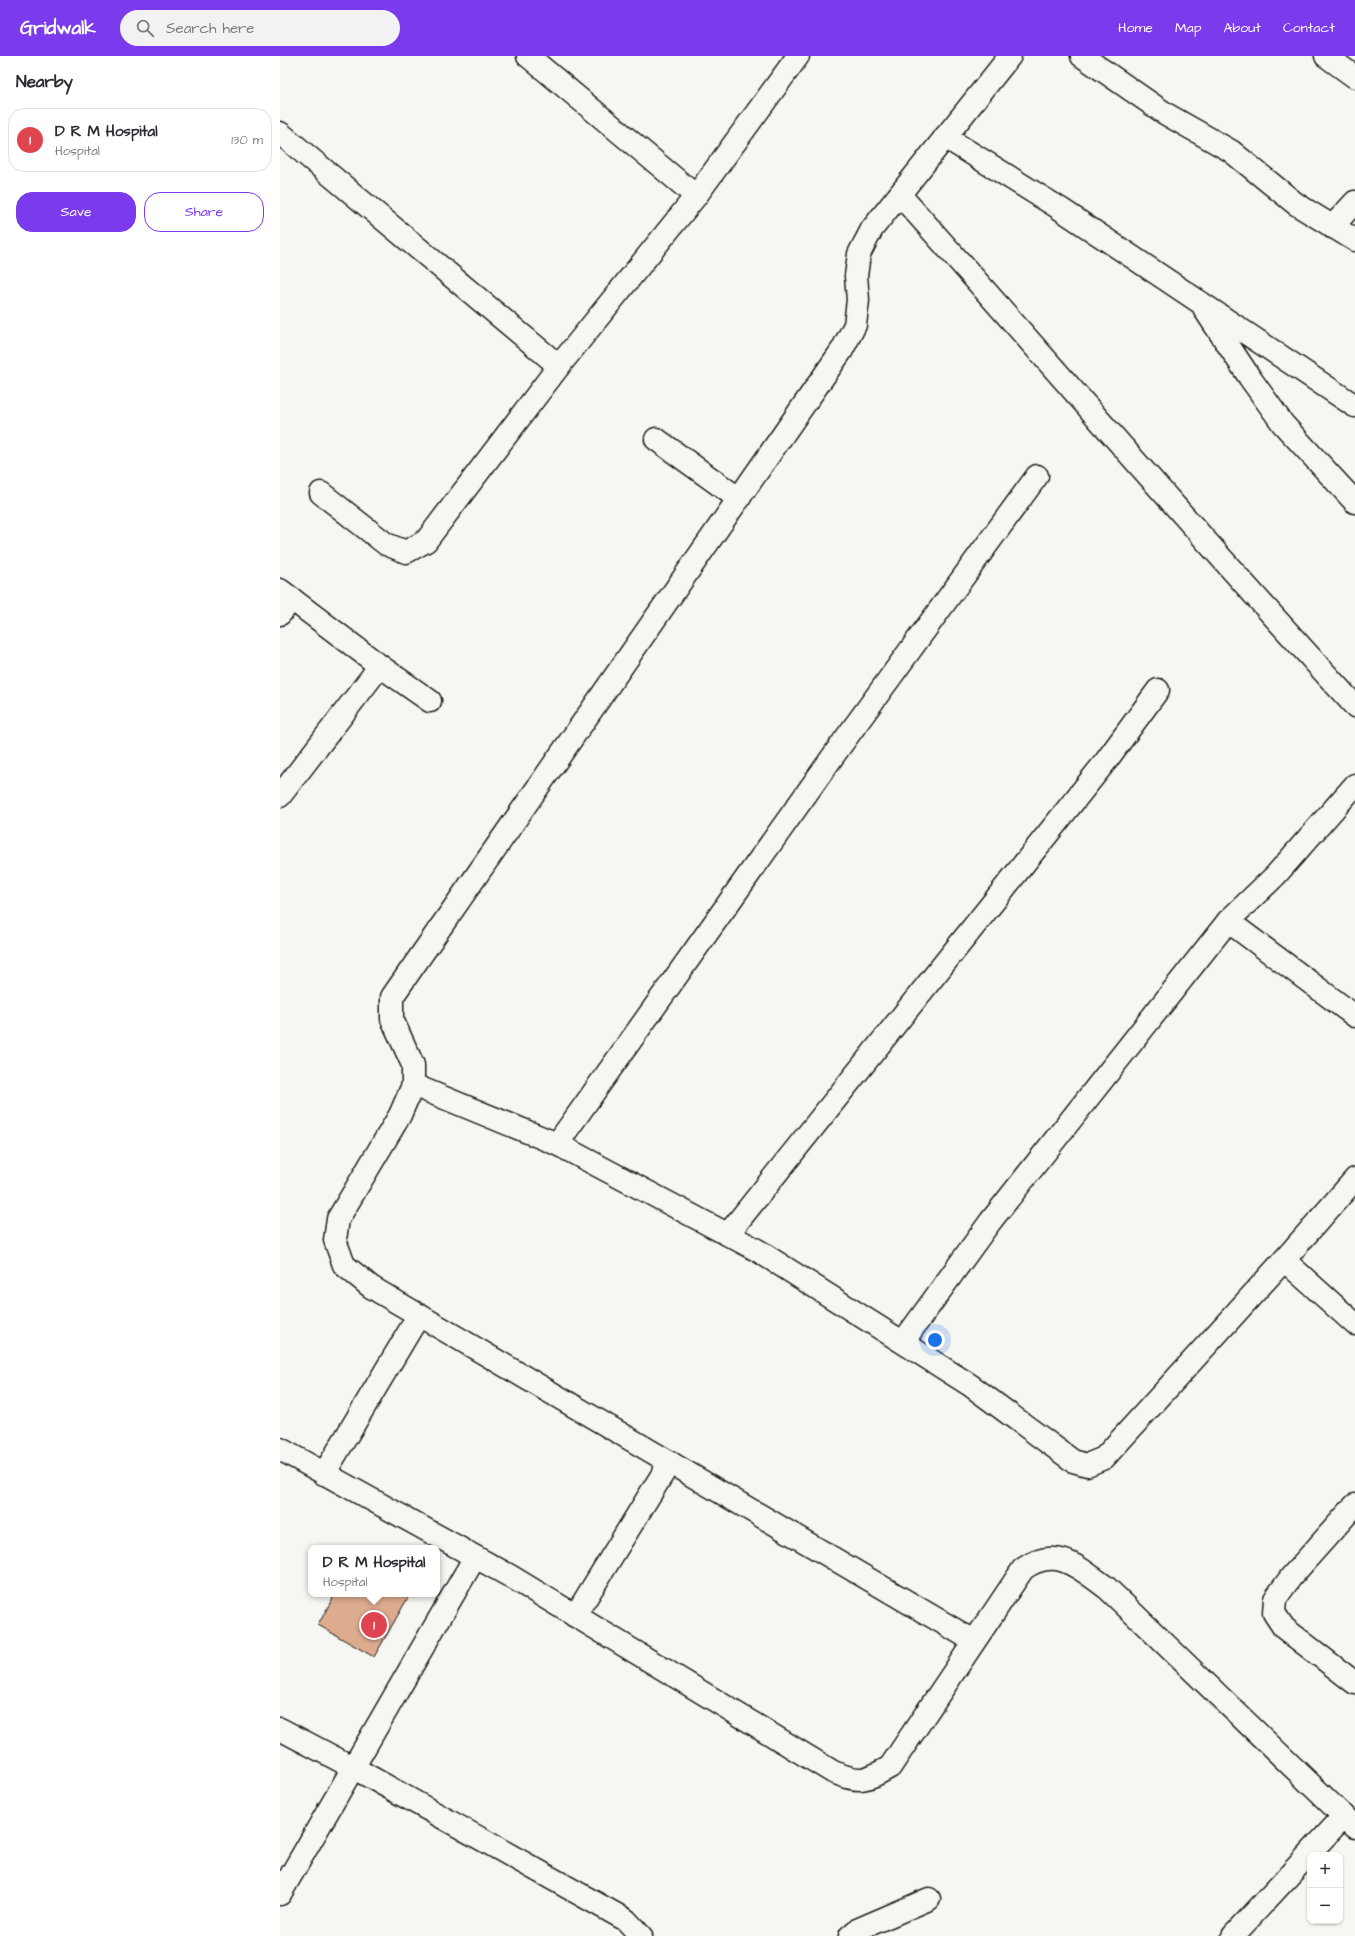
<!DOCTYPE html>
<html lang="en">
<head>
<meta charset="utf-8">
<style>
	:root { --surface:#fff; --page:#f2f2f3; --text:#2b2b33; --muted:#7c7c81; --line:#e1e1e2; --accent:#7c3aed }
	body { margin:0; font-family:"Architects Daughter",sans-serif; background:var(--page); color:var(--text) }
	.controls { position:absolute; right:12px; bottom:12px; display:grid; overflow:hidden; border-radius:8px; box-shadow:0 1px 3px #0004 }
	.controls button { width:36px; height:36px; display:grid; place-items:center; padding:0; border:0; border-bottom:1px solid var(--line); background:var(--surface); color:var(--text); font:20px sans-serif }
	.you { position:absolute; left:655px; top:1284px; width:14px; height:14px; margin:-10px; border:3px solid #fff; border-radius:50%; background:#1a73e8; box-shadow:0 0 0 6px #1a73e833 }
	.badge { display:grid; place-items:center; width:26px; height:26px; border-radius:50%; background:var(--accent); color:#fff; font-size:13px; font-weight:700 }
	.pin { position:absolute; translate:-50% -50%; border:2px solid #fff; box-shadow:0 1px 4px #0006 }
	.popup { position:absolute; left:28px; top:1489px; width:132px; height:52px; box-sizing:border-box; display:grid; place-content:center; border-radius:8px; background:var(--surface); filter:drop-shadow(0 1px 3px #0005); font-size:13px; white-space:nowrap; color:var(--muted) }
	.popup b { font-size:15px; color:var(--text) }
	.popup::after { content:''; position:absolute; left:50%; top:100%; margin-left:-8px; border:8px solid transparent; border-top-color:var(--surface) }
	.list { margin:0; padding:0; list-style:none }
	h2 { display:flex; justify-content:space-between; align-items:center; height:52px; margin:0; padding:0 16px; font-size:17px }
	h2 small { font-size:13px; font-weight:400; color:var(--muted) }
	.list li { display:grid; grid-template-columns:26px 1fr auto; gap:12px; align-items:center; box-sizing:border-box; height:64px; margin:0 8px 8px; padding:0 8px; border:1px solid var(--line); border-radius:16px }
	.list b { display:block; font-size:15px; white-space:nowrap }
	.list p { margin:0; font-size:13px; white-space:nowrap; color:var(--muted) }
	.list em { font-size:13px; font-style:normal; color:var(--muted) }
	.actions { display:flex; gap:8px; padding:12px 16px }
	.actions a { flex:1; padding:9px 0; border:1px solid var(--accent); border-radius:16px; text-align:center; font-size:14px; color:var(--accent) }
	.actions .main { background:var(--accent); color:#fff }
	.icon { flex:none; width:22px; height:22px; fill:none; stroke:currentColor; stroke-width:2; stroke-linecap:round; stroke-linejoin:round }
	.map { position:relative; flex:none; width:1075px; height:1880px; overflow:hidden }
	header { display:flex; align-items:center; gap:24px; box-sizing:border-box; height:56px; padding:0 20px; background:var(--accent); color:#fff }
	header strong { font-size:19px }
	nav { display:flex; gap:22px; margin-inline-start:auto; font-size:14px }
	.search { width:280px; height:36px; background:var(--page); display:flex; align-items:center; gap:10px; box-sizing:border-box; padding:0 14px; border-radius:22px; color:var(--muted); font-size:15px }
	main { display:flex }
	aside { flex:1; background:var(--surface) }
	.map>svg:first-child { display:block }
</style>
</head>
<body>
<header>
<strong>Gridwalk</strong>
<div class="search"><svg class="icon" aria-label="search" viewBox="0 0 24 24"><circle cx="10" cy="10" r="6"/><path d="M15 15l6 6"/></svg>Search here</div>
<nav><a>Home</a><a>Map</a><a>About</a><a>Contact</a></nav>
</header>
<main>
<aside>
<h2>Nearby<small></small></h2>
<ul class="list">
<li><span class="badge" style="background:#e0444e">1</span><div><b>D R M Hospital</b><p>Hospital</p></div><em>130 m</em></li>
</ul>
<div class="actions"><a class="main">Save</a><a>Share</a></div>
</aside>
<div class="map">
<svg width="1075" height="1880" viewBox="0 0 1075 1880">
	<rect width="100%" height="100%" fill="#f6f6f2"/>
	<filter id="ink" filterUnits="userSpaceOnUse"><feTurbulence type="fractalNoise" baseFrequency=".025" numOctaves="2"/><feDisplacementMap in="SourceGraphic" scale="8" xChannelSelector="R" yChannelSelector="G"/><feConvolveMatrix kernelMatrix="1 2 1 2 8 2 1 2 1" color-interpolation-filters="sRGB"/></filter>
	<g filter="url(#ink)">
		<!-- building -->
		<path fill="#ddac8f" stroke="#1c1c1c" d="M55,1538H130L94,1601L38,1569Z"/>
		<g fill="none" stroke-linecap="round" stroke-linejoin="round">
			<!-- minor casing -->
			<g stroke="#1c1c1c" stroke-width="25">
				<g id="minor">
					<path d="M248,0L416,140"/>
					<path d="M802,0L886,58L951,95L1016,148L1075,184"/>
					<path d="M1046,0L1075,21"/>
					<path d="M0,77L279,310"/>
					<path d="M665,81L779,152L1075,350"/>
					<path d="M620,139C772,308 920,482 1075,650"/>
					<path d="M1052,171L1075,146"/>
					<path d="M925,254L970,322L1003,368L1075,446"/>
					<path d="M376,383L459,443"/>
					<path d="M41,437L106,488L126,496L146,485L279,310L416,140L518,0"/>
					<path d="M0,534L100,610L150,645"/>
					<path d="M0,558L12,543"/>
					<path d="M0,740L100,610"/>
					<path d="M948,865L1075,960"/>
					<path d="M133,1029L277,1088L477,1194L690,1329L793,1405L807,1409L824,1402L1004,1204L1075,1123"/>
					<path d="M277,1088L561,689L757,420"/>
					<path d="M448,1178L826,705L878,634"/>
					<path d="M1004,1204L1075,1268"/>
					<path d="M623,1286L710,1166L948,865L995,820L1075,729"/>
					<path d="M0,1393L230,1520L553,1716C580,1727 585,1725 610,1711L743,1513C777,1489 799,1512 827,1532L1075,1771"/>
					<path d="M44,1418L139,1259"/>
					<path d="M1075,1449L1011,1521L995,1543L994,1557L1004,1572L1075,1627"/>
					<path d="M295,1560L390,1406"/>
					<path d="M694,1585L91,1231L64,1209L55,1184L58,1163L120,1059L133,1029V1009L112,963V941L562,294L575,269L578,244L576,220L579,198L592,173L730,0"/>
					<path d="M0,1673L74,1712L346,1864L361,1880"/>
					<path d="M0,1838L195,1501"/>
					<path d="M570,1880L577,1874L649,1843"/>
					<path d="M953,1880L1064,1760"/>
				</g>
			</g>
			<!-- minor -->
			<use href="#minor" stroke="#f6f6f2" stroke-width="22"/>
		</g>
	</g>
</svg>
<div class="controls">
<button>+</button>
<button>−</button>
</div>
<div class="you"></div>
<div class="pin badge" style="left:94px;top:1569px;background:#e0444e">1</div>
<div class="popup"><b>D R M Hospital</b>Hospital</div>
</div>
</main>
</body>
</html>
